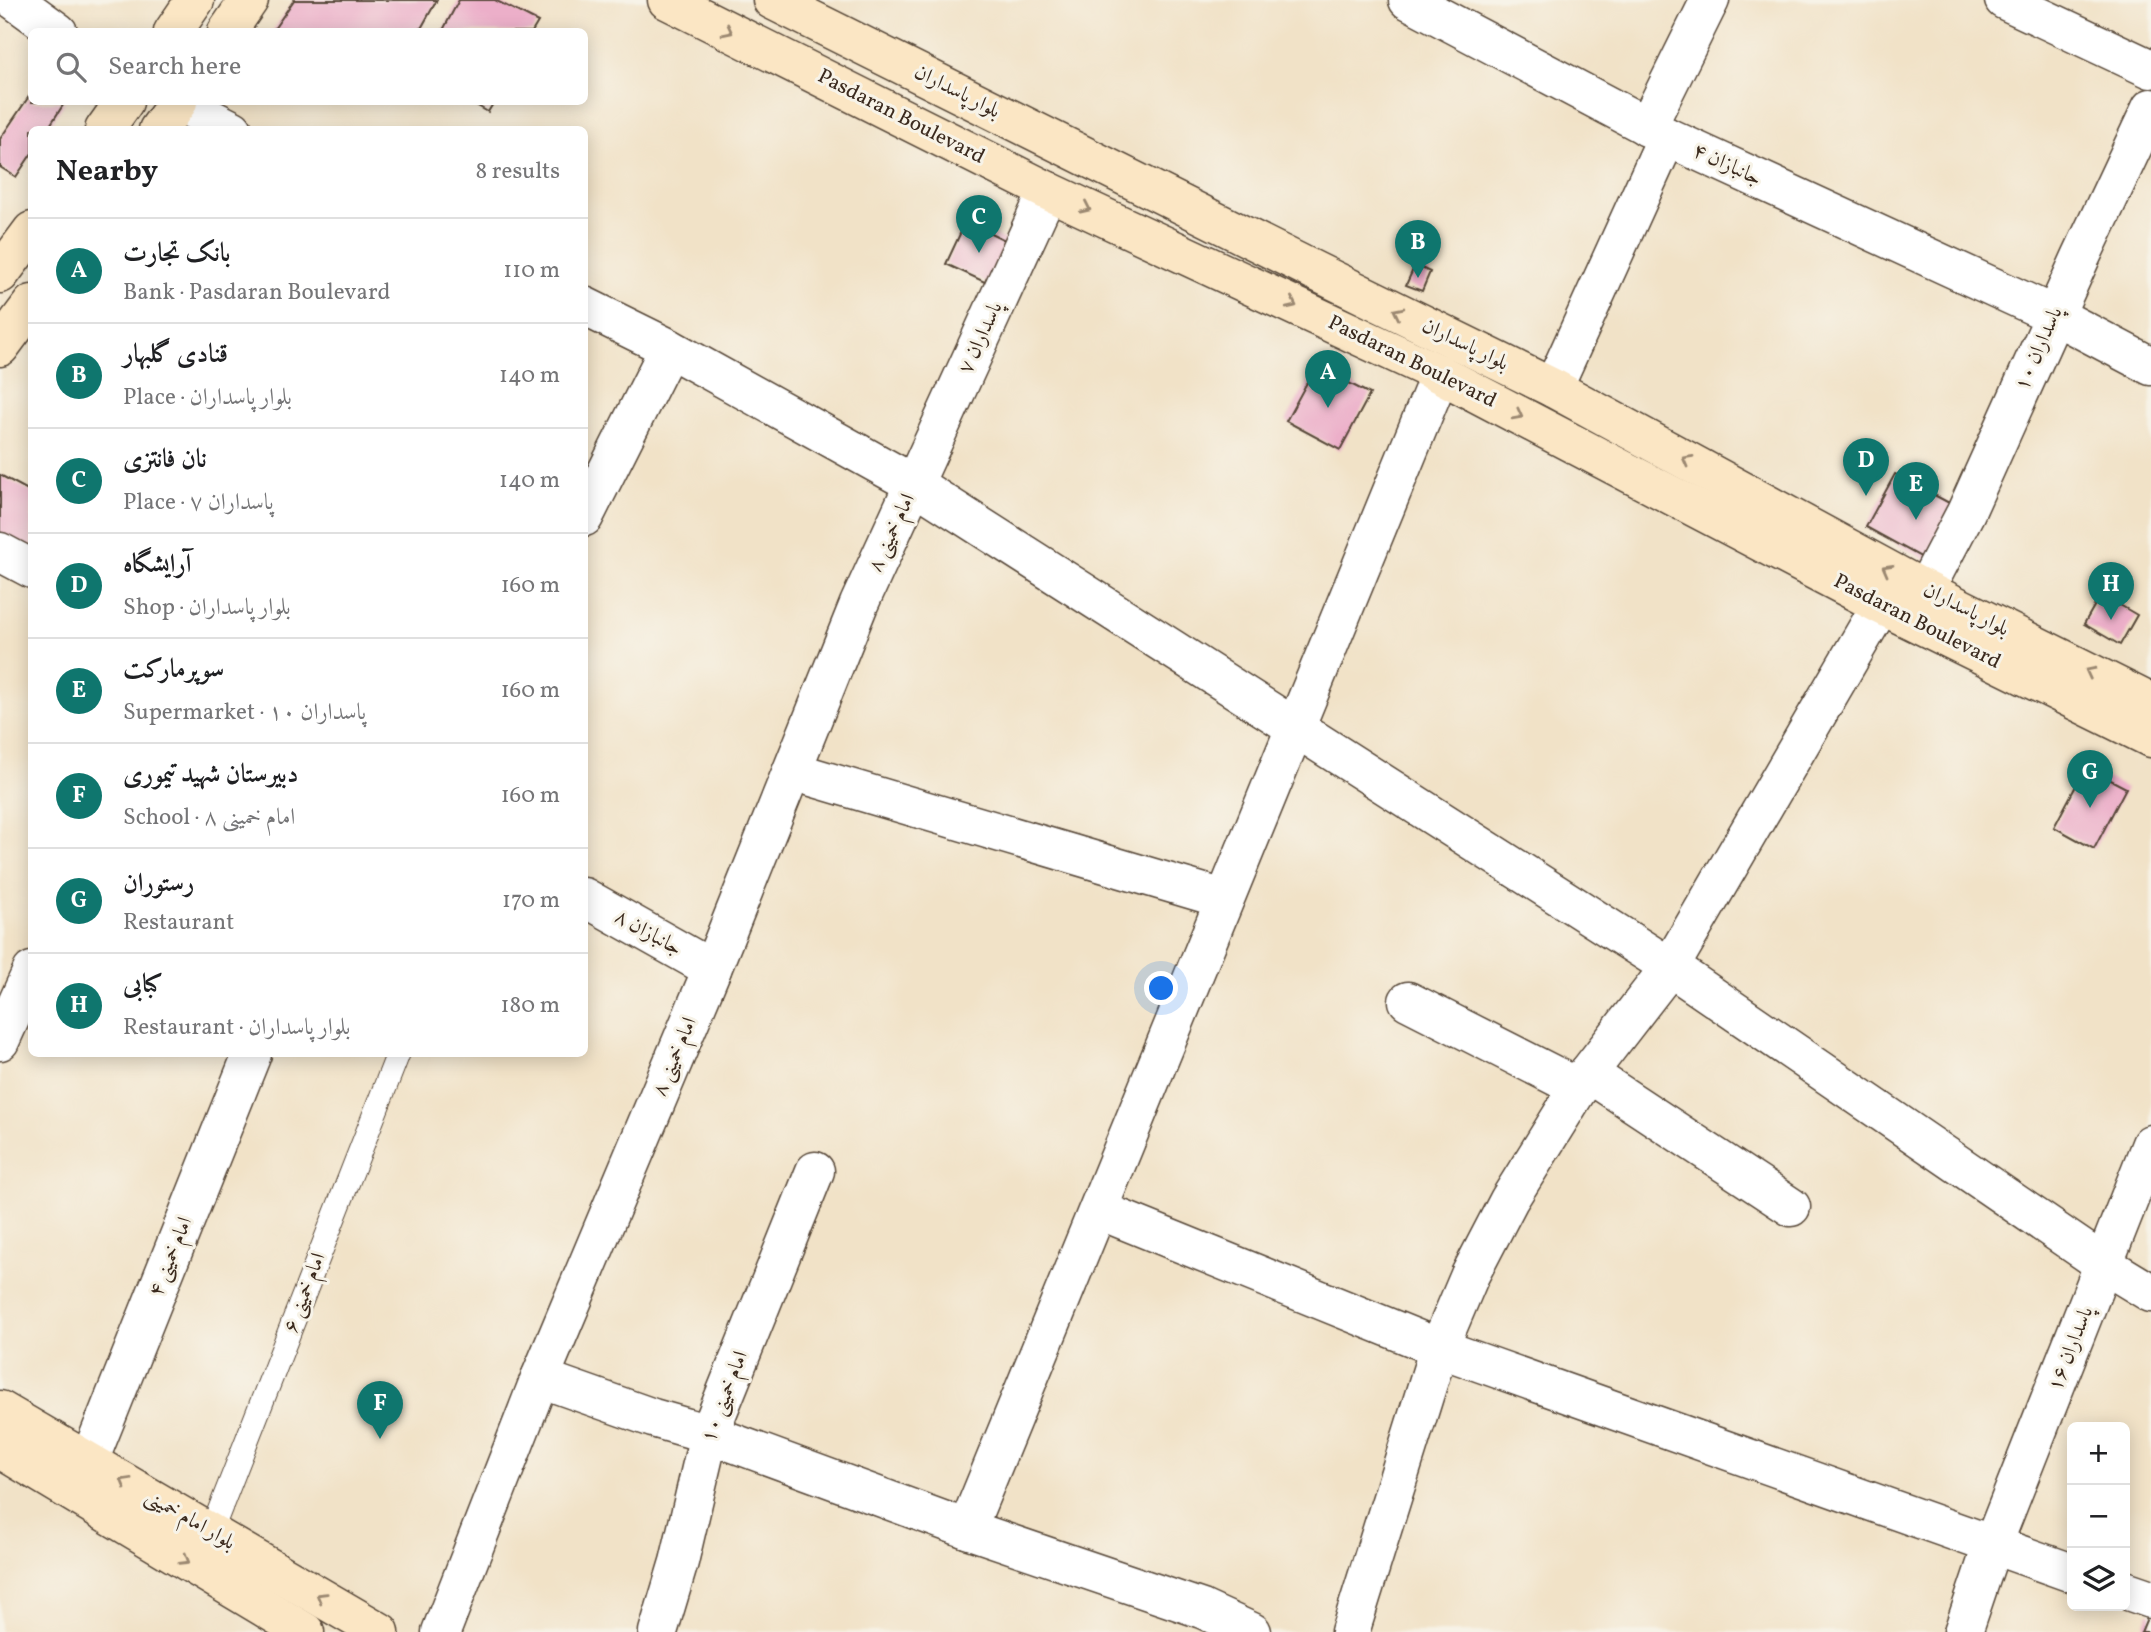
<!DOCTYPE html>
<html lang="en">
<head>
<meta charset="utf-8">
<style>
	:root { --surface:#fff; --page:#f6f6f6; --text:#202124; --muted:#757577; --line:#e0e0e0; --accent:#0f766e }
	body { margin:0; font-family:Vollkorn,Amiri,serif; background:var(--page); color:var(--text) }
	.controls { position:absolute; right:21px; bottom:21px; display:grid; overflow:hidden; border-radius:10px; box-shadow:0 4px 18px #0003 }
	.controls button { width:63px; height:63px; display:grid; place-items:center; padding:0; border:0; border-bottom:2px solid var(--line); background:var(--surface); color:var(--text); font:35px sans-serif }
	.you { position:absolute; left:1162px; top:989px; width:24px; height:24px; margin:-18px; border:5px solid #fff; border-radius:50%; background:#1a73e8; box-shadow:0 0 0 10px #1a73e833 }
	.badge { display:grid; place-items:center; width:46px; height:46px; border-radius:50%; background:var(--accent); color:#fff; font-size:23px; font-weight:700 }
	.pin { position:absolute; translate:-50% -58px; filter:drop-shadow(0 2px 4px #0008) }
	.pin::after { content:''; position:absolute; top:37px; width:24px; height:21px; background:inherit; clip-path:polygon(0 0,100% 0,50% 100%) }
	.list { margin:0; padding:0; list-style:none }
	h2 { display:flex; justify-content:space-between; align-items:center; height:91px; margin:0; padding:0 28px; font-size:30px }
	h2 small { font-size:23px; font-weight:400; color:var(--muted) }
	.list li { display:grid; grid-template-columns:46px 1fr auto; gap:21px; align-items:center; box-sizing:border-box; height:105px; padding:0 28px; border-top:2px solid var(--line) }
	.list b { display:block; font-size:26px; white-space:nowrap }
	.list p { margin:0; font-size:23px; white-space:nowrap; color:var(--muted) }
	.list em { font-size:23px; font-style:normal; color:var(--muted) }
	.icon { flex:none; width:38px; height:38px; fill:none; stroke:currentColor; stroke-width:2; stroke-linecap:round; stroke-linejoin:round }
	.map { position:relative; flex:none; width:2151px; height:1632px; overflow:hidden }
	.search { position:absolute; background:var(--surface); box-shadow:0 4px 18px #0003; left:28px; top:28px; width:560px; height:77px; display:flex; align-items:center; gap:18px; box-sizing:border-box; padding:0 24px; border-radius:10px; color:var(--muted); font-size:26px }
	.panel { position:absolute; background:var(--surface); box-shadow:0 4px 18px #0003; left:28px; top:126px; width:560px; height:931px; border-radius:10px }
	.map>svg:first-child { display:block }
</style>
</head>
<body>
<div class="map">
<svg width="2151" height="1632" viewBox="0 0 2151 1632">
	<rect width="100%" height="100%" fill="#f7f3e8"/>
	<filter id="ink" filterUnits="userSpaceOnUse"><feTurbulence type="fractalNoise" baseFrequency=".0143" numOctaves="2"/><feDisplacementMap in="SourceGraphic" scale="14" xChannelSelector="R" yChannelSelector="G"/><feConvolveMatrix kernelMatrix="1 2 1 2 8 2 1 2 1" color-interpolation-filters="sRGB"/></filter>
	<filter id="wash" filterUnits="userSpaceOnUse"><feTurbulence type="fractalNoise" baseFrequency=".00686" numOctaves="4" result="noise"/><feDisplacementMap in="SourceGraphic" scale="28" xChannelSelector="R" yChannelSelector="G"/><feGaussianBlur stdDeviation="1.57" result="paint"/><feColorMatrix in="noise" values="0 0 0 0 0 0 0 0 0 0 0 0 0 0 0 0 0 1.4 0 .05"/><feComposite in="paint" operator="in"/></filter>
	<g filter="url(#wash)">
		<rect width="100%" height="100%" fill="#f1e2c7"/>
		<g id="blocks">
			<!-- building -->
			<g fill="#ecafc9">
				<path d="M294,0H437L419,32H272Z"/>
				<path d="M459,0H495L538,22L532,32H442Z"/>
				<path d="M32,92V102H65L47,130H32V153L16,177L0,167V139Z"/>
				<path d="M471,102H494L488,112Z"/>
				<path d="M966,221L1011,243L991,285L946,264Z"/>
				<path d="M1415,265L1430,272L1422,291L1406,285Z"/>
				<path d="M1316,366L1370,394L1340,450L1286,421Z"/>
				<path d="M1895,474L1966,512L1937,566L1866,527Z"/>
				<path d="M0,475L32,492V564L0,547Z"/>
				<path d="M2101,594L2137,615L2120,645L2084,624Z"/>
				<path d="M2086,767L2126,788L2094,849L2054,827Z"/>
				<path d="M2149,1613L2151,1614V1632H2141Z"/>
			</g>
		</g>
	</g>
	<g filter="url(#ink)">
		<use href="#blocks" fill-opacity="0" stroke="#564637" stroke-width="2"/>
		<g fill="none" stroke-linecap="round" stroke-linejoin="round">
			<!-- service casing -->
			<g stroke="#564637" stroke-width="25">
				<path id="service" d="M211,1532L398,1054"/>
			</g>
			<!-- minor casing -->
			<g stroke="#564637" stroke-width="41">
				<g id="minor">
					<path d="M14,0L58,32"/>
					<path d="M1408,0L1667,137L2054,315L2151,366"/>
					<path d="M2004,0L2151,69"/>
					<path d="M178,102L233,130"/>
					<path d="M1647,127L1710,0"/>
					<path d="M584,306L669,348L914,484L1670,967L2105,1265L2151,1293"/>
					<path d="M1553,388L1667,137"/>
					<path d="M584,517L669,348"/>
					<path d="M0,552L32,569"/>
					<path d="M1925,590L1966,512L2081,257L2151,108"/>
					<path d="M792,771L1224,899"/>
					<path d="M584,897L712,969"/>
					<path d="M1408,1001L1579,1088"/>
					<path d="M0,1041L32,971"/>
					<path d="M1588,1073L1791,1207"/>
					<path d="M1099,1210L1439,1348L2072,1573"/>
					<path d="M540,1378L653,1418L709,1434L967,1529L1202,1609L1252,1632"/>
					<path d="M89,1461L252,1054"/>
					<path d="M967,1529L1440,374"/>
					<path d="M2125,1590L2151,1599"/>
					<path d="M658,1632L679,1562L709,1434L815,1171"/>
					<path d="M1350,1632L1439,1348L1470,1275L1509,1200L1588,1073L1670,967L1881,605"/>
					<path d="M1963,1632L1992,1546L2151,1144"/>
				</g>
			</g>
			<!-- tertiary casing -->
			<g stroke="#564637" stroke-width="41">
				<path id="tertiary" d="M441,1632L540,1378L712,969L859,604L1048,191"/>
			</g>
			<!-- secondary casing -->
			<g stroke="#564637" stroke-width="41">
				<g id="secondary">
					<path d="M667,0L1048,191L1440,374L1881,605L2151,738"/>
					<path d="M772,0L1315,271L1553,388L1925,590L2151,703"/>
					<path d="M173,32L195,0"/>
					<path d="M227,32L249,0"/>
					<path d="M104,130L124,102"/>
					<path d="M158,130L178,102"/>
					<path d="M0,274L32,231"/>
					<path d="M0,347L32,304"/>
					<path d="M0,1410L380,1632"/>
					<path d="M0,1449L305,1632"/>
				</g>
			</g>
			<!-- service -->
			<use href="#service" stroke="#fff" stroke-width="23"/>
			<!-- minor -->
			<use href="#minor" stroke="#fff" stroke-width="38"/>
			<!-- tertiary -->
			<use href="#tertiary" stroke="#fff" stroke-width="38"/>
			<!-- secondary -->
			<use href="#secondary" stroke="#fbe6c4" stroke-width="38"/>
		</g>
		<!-- one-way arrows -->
		<defs><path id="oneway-chevron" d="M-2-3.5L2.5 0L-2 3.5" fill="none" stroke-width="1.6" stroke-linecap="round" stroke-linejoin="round" transform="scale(1.75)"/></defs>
		<g stroke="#9b8871">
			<use href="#oneway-chevron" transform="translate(728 31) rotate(27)"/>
			<use href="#oneway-chevron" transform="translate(1086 208) rotate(25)"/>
			<use href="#oneway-chevron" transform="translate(1292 304) rotate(25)"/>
			<use href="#oneway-chevron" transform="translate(1398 312) rotate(-154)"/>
			<use href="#oneway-chevron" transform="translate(1518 415) rotate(28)"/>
			<use href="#oneway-chevron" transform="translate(1687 460) rotate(-151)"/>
			<use href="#oneway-chevron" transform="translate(1887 569) rotate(-151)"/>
			<use href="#oneway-chevron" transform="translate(2090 672) rotate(-153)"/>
			<use href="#oneway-chevron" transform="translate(125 1482) rotate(-150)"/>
			<use href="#oneway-chevron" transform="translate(185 1560) rotate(31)"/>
			<use href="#oneway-chevron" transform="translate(321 1597) rotate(-149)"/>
		</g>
	</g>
	<g text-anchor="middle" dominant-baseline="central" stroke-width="6" stroke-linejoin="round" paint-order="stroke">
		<!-- street labels -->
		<g font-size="21" fill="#3b2a1e" stroke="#f7f3e8">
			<text transform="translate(957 92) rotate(27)">بلوار پاسداران</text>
			<text transform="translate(901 117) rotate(27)">Pasdaran Boulevard</text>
			<text transform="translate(1727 165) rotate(25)">جانبازان ۴</text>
			<text transform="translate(981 338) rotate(-65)">پاسداران ۷</text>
			<text transform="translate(1465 345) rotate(26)">بلوار پاسداران</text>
			<text transform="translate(2039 349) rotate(-66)">پاسداران ۱۰</text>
			<text transform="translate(1412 362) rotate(26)">Pasdaran Boulevard</text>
			<text transform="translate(892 533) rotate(-65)">امام خمینی ۸</text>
			<text transform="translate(1966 610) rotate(27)">بلوار پاسداران</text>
			<text transform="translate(1917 622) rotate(27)">Pasdaran Boulevard</text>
			<text transform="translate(648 933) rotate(29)">جانبازان ۸</text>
			<text transform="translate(675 1057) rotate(-67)">امام خمینی ۸</text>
			<text transform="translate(171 1257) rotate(-68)">امام خمینی ۴</text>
			<text transform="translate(305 1293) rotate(-69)">امام خمینی ۶</text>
			<text transform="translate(2071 1349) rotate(-68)">پاسداران ۱۶</text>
			<text transform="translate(725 1397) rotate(-69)">امام خمینی ۱۰</text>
			<text transform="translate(190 1520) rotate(30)">بلوار امام خمینی</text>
		</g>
	</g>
</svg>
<div class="controls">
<button>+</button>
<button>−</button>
<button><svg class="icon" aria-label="layers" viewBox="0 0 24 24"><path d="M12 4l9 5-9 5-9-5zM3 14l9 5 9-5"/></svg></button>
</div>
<div class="you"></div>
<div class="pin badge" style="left:1328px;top:408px">A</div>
<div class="pin badge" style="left:1418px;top:278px">B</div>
<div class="pin badge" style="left:979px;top:253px">C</div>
<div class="pin badge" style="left:1866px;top:496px">D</div>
<div class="pin badge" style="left:1916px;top:520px">E</div>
<div class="pin badge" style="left:380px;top:1439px">F</div>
<div class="pin badge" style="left:2090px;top:808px">G</div>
<div class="pin badge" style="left:2111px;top:620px">H</div>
<div class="search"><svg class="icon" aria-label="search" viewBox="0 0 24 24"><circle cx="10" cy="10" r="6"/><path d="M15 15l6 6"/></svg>Search here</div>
<section class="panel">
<h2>Nearby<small>8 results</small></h2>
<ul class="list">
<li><span class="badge">A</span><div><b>بانک تجارت</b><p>Bank · Pasdaran Boulevard</p></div><em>110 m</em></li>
<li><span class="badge">B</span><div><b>قنادی گلبهار</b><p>Place · بلوار پاسداران</p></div><em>140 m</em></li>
<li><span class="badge">C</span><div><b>نان فانتزی</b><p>Place · پاسداران ۷</p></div><em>140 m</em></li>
<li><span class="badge">D</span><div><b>آرایشگاه</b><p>Shop · بلوار پاسداران</p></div><em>160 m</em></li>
<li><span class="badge">E</span><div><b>سوپرمارکت</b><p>Supermarket · پاسداران ۱۰</p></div><em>160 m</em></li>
<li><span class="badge">F</span><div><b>دبیرستان شهید تیموری</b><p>School · امام خمینی ۸</p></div><em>160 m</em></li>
<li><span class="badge">G</span><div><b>رستوران</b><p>Restaurant</p></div><em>170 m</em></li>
<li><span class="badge">H</span><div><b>کبابی</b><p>Restaurant · بلوار پاسداران</p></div><em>180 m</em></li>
</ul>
</section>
</div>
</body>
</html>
